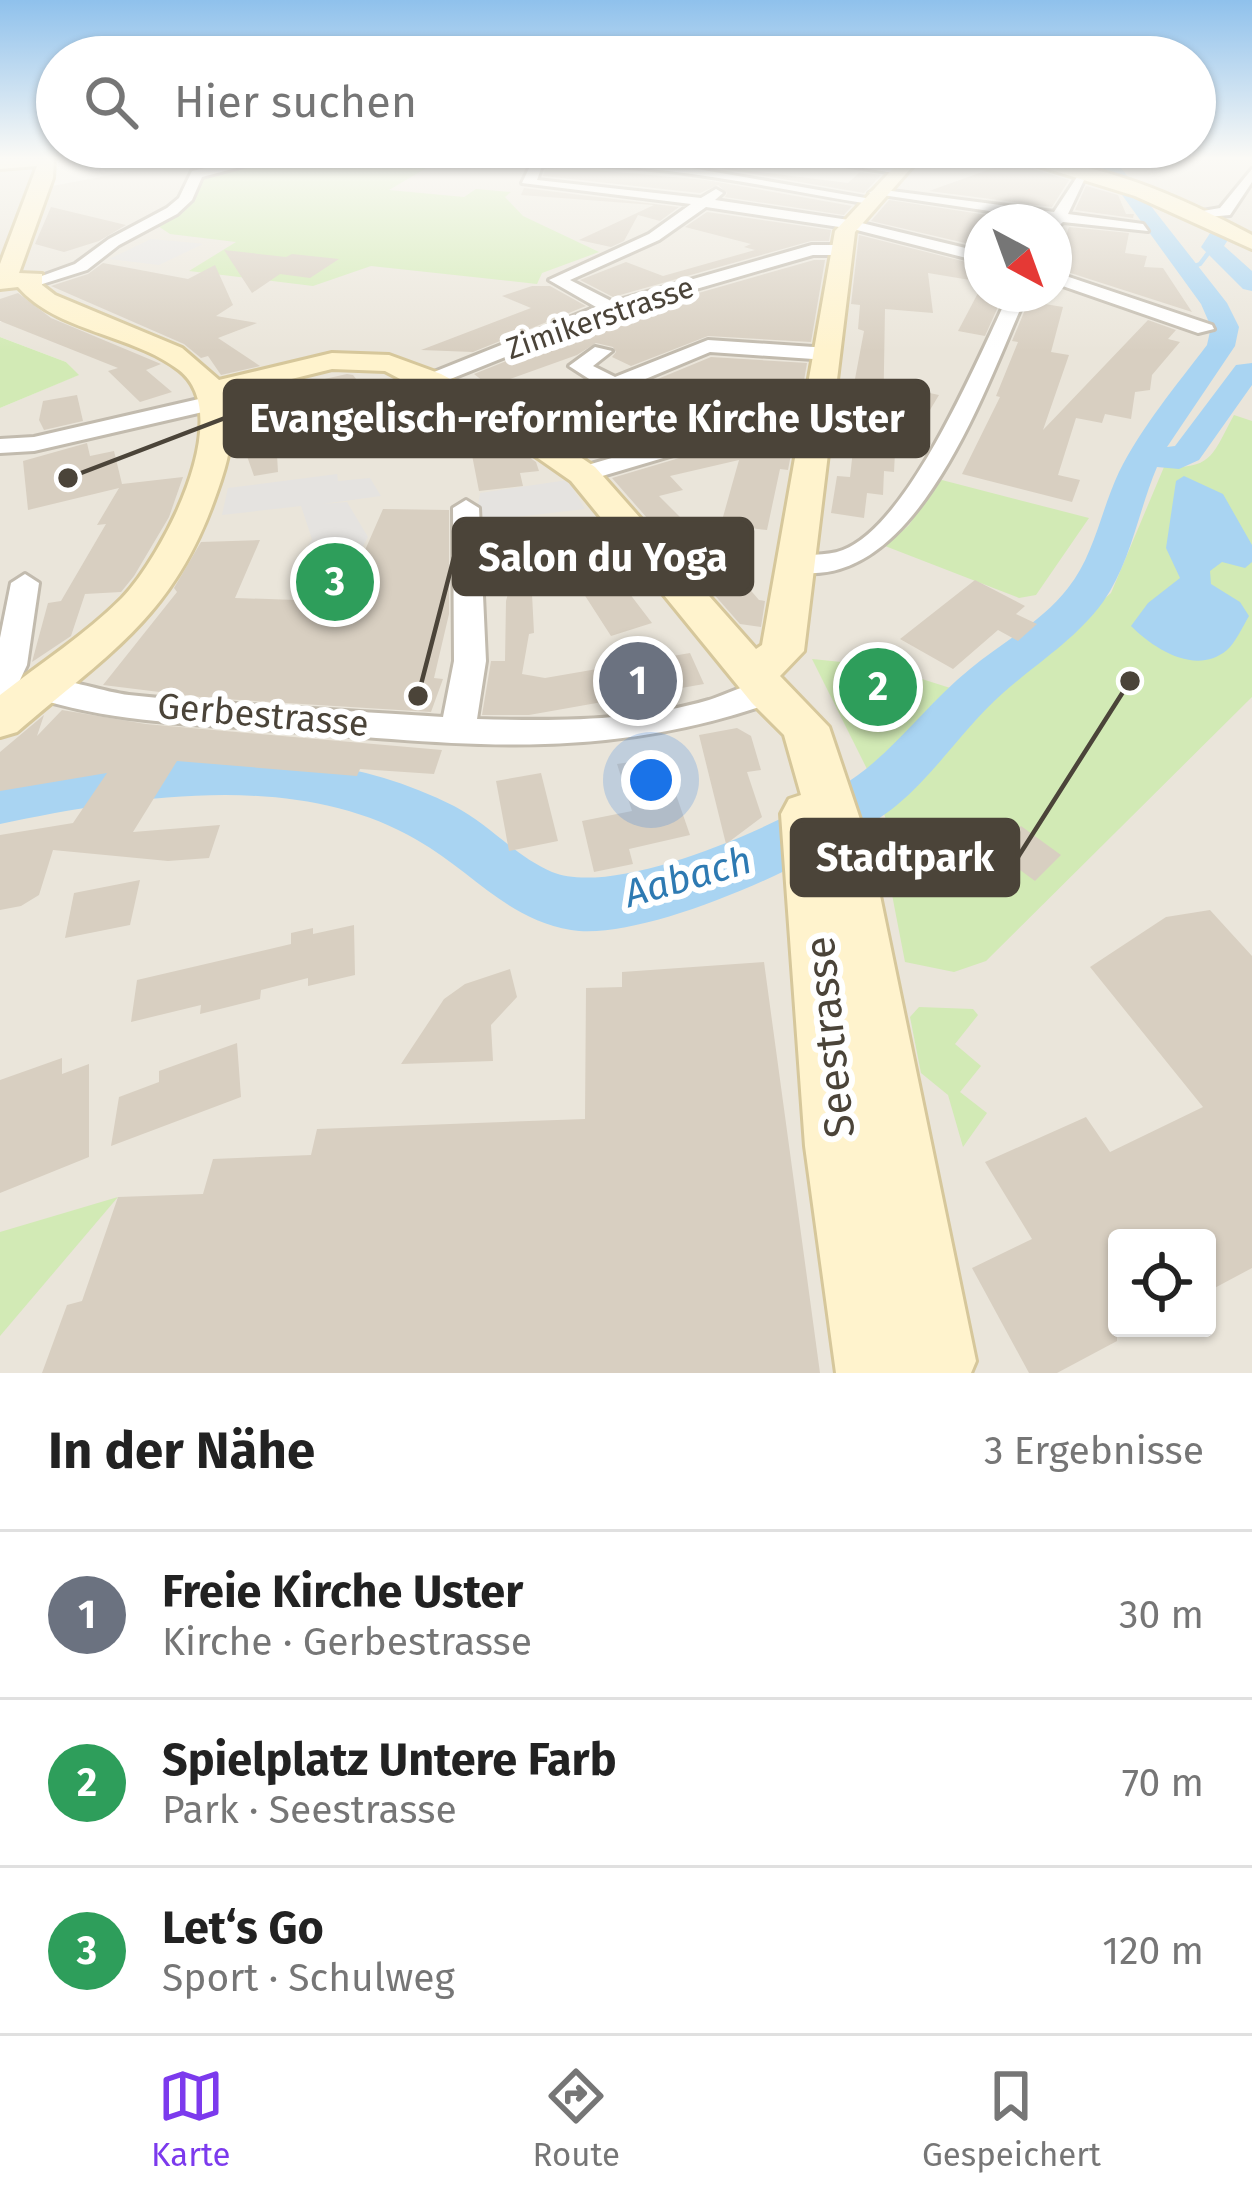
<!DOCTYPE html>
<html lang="de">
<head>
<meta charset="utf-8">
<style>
	:root { --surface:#fff; --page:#f6f6f6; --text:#222; --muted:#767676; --line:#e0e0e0; --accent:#7c3aed }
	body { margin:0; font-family:"Fira Sans",sans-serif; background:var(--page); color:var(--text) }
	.controls { position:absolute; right:36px; bottom:36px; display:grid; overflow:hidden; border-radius:12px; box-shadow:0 3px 9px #0004 }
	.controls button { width:108px; height:108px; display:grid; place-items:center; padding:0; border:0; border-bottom:3px solid var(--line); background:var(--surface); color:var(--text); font:60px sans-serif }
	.compass { position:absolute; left:964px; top:204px; width:108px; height:108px; border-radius:50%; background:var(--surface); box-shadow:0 3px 9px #0004; rotate:139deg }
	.you { position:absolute; left:651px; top:780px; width:42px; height:42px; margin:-30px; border:9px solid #fff; border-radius:50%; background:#1a73e8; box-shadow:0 0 0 18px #1a73e833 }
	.badge { display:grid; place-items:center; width:78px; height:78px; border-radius:50%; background:var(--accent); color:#fff; font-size:39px; font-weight:700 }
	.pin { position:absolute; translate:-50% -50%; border:6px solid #fff; box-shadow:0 3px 12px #0006 }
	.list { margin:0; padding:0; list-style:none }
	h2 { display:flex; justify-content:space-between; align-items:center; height:156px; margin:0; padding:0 48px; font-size:51px }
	h2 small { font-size:39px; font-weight:400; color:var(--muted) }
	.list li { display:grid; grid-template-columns:78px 1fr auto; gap:36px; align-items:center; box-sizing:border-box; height:168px; padding:0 48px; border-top:3px solid var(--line) }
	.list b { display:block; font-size:45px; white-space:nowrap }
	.list p { margin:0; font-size:39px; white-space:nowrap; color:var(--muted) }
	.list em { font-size:39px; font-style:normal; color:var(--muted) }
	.icon { flex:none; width:66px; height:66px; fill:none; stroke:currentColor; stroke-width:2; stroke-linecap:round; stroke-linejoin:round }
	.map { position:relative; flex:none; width:1252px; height:1373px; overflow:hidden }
	.search { position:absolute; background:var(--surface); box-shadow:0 3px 9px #0004; left:36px; right:36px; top:36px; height:132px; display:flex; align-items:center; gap:30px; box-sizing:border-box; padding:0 42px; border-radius:66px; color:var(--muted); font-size:45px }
	.sheet { height:660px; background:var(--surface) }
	nav { display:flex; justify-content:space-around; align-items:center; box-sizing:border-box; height:168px; border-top:3px solid var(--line); background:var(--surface); font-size:33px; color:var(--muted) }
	nav a { display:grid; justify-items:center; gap:6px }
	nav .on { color:var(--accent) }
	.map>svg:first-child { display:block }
</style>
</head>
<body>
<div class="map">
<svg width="1252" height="1373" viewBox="0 0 1252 1373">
	<rect width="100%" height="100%" fill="#f6f3ec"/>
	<!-- residential -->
	<path fill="#eae5da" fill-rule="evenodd" d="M0,159H46L42,188L194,159H1252V1373H0V408L78,375L66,362L0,337V322L28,314L0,306ZM982,222H1054V294H982ZM1117,1238H1207V1328H1117Z"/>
	<!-- green -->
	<g fill="#d2eab5">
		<path d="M273,159L435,163L389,190L464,197L476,189L511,192L505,197L523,216L599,252L542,273L537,284L371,266L313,286L189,271L236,242L170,234L155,224L190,205L200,177Z"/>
		<path d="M0,337L66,362L79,375L0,408Z"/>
		<path d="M1234,415L1252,421V697L986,961L954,972L905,962L889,879L902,864L870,775L812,659L881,666L988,700L1111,593L1164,467C1213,469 1212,455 1234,415Z"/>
		<path d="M938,479L1089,518L1036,595L1019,598L885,546L909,525Z"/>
		<path d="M919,1007L973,1009L978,1015L955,1044L981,1066L960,1092L987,1113L963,1147L948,1095L921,1073L910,1017Z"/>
		<path d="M118,1197L0,1336V1232Z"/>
	</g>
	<!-- parking -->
	<g fill="#e5e3e0">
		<path d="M151,239L195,243L203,244L159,265L109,259Z"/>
		<path d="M337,474L338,481L370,478L381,496L322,504L347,502L368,537L358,555H303L312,539L301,506L222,515L228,488Z"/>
		<path d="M568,480L585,509L475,522L480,493Z"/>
	</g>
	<!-- water -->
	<path fill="#a9d4f2" d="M1184,476L1223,494L1252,545V562L1245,568L1222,562L1210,571L1211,584L1240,602L1249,616C1243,626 1236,642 1227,650C1196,676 1154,649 1131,626L1148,603L1180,578L1166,548L1176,481Z"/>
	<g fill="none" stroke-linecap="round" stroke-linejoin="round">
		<!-- stream-far1 -->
		<path stroke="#a9d4f2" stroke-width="3" d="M1206,255L1212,247"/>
		<!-- stream -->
		<path stroke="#a9d4f2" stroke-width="4.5" d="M1186,269L1200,264L1209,252"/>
		<!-- river -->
		<g fill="#a9d4f2" fill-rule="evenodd">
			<path d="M1096,159H1114L1227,303L1239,327L1235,346L1167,447L1175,446L1236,365L1252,363V385L1199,460L1179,469L1157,467C1138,512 1131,562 1103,602C1076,639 1037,663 1003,693C964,727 937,772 897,805C837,854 648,943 571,930C506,919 472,871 417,840C295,769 131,797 0,824V780C150,752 314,735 454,806C489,824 516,857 552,872C620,900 801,816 858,775C899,745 930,701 970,669C1002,642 1042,622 1068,588C1094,556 1101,510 1119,472C1142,426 1176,386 1207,345L1211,327L1201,304Z"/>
			<path d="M1222,225L1233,232L1224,246L1252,271V291L1243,289L1201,247L1214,227Z"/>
		</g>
	</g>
	<!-- building -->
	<g fill="#d8cfc1" fill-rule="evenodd">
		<path d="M1010,162L1069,180L1052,207L929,191Z"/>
		<path d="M695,164L848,183L860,172L881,175L864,193Z"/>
		<path d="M583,169L706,180L852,206L844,215L725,197L727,193L718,185L700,193L543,176L545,170Z"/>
		<path d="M1086,186L1118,195L1126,214H1134L1133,218L1075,210Z"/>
		<path d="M524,188L679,207L660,221L638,215L624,241L611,247L579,240L654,205L521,195Z"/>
		<path d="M889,200L1019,220L982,222V247L871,221Z"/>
		<path d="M51,207L126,225L99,241L64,252L35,244Z"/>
		<path d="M707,212L831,230L829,241H811L613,297L580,280L626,262L663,276L755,250L744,247L751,244L685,227Z"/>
		<path d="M1069,227L1129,233L1125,253L1147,256L1144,267L1163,268L1192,312L1055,268Z"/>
		<path d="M859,235L982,266V282L928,273L933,313L885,309L883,426L901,387L939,395L904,453L895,452L894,472L884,471L883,495L867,493L864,518L831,513L837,476L850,477L855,432H845L864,331L858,329L860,305L851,304Z"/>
		<path d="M224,250L286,257L292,254L339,259L310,278L280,274L252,293Z"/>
		<path d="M814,260H825L811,342L708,336L631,366L612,357L616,352L613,347L596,343L577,355L510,379L552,399L526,410L479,389L483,381L474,374L618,316Z"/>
		<path d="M103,263L188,279L215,265L233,305L216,316L257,323L218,338L260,366L221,375L208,356L201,358L184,344L51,286L88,274Z"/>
		<path d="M532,286H550L586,306L473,352L421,350L531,308L502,296Z"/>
		<path d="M18,293L51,318L161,364L146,370L172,392L140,402L108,371L118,368L0,321V299Z"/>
		<path d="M978,293L1001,300L985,336L958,331Z"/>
		<path d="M1039,303L1063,307L1051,352L1069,355L1043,430L1148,320L1176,330L1168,339L1180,342L1152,375L1150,390L1135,392L1131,419L1105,414L1102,423L1076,418L1058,475L1080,480L1072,502L962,474L1000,397L996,396L1018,342L1012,341L1027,305Z"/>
		<path d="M711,357L807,363L801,398L595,458L563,440L579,438L551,423Z"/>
		<path d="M347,374L353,375L364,389L384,384L428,441L365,457L311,382Z"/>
		<path d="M270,389L284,418L275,420L278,472L254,476L236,425L233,403L238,402L235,398Z"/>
		<path d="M77,395L83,421L44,430L39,420L43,401Z"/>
		<path d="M797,423L788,470L780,469L767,530L750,528L753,540L716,550L759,600L765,601L761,627L740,624L612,478ZM739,460L721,524L733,525L697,534L659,496L683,490L670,476Z"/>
		<path d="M87,443L90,456L114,451L122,484L183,477L169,517L134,576L121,592L85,594L71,636L32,662L48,603L61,601L106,524L97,525L119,488L28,510L23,461Z"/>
		<path d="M512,445L536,462L539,471L520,473L523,486L479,491L471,450Z"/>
		<path d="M383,509L449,510V614L434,678L443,679L431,712L208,698L103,685L177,592L174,588L201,542L260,540L235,598L297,600L315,563L359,564Z"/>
		<path d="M578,523L607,564L652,623L611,636L544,532Z"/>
		<path d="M524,535H529L534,633L529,634L522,674L545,678L690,653L704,684L529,715H482L491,661H505L506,601Z"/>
		<path d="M975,580L1025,606L1016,614L1037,624L1018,641L998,630L953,669L900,639Z"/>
		<path d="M62,710L146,724L442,750L434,774L360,769L357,776L177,761L133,832L220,825L209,858L168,861L53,850L39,895L21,906L0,910V835L73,823L107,773L0,791V752L44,715L37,736Z"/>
		<path d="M737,728L751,736L761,770L747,772L762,817L726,844L699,735Z"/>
		<path d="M663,757L690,835L629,849L633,864L594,872L582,821L632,811L617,764Z"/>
		<path d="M541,773L558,841L509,851L496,781Z"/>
		<path d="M1021,826L1061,855L1035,881L994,851Z"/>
		<path d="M140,880L130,925L65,938L74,893Z"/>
		<path d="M1210,910L1252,956V1268L1207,1292V1238H1117V1341L1057,1373H1029L972,1268L1032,1239L985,1162L1086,1117L1110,1152L1203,1107L1090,967L1166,917Z"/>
		<path d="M354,925L355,975L308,986V978L261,990L260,999L200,1014L201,1005L131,1022L137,980L291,944V933L313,928V934Z"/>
		<path d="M764,962L820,1373H42L67,1305L82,1301L118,1197L203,1194L213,1159L311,1155L317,1129L585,1119L586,988L622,987V972Z"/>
		<path d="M510,969L517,997L491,1025L493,1061L401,1064L444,999L465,984Z"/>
		<path d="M237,1043L241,1097L111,1146L119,1097L159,1082V1071Z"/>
		<path d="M62,1058V1074L89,1064V1157L0,1193V1080Z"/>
	</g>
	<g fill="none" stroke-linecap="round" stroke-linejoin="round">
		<!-- street casing -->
		<g stroke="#c2bbae" stroke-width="6">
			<g id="street">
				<path d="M246,159H270L202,177L192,200L177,214L119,245L87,270L36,286L28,281L75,264L109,239L167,208L179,198L192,171Z"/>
				<path d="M591,159L680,166L877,200L870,204C763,187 650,159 542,166L537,180L701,198L716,189L723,193L715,200L849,220L982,252V262L853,229L706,207L659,240L570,280L613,302L812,245H841L849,250L841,255H813L617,312L438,384H424V376L596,307L549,280L649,234L691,204L522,183L533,160Z"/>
				<path d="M807,159H844L906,170L900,174Z"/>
				<path d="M1252,169V182L1230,215L1197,218V212L1220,208Z"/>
				<path d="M1079,174L1085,178L1068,214L1143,224L1148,231L1063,222L1054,230L1050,220L869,193L876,189L1054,212Z"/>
				<path d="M1054,272L1212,325L1214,329L1198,333L1054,283Z"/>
				<path d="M1009,294H1027C987,382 915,602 787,570L783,564L787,558C805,553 825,557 843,550C910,524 978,358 1009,294Z"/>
				<path d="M708,340L828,348L838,354L828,360L710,352L521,431L513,433L502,426L597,384L569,366L595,347L612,351L593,366L615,377Z"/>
				<path d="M212,396L223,403L220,408L34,451L0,453V439L34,437Z"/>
				<path d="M821,397L829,399V409L592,479H574L571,474L574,469Z"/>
				<path d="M466,500L479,508L486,661L477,719C553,721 634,722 709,700C731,693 757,677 780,684L785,692L780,700C596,766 453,743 265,729C185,723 107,722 30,696L25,688L30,680C53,673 102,692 129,695C233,706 338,710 443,717L454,661L453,508Z"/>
				<path d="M25,574L39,583L27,665L12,697L0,701V638L11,583Z"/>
			</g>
		</g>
		<!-- secondary casing -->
		<g stroke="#d6c79b" stroke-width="6">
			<g id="secondary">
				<path d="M0,159H54L53,178L19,273L42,274V285L55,295L182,348L219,380L332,353L389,355L441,374L524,419L595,467L756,649L762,645L835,231L902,159H919L855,232L804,651L780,676L829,727L871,852L976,1361L971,1373H836L805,1146L781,814L789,799L801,795L784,735L752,703L571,481L502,433L385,371L332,369L227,395C237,430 228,462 216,495C174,616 109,653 17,732L0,737V695C41,663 85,635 122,598C161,558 238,415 179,370C132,334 57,332 18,287L0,289V264L37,166L0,169Z"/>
				<path d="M1016,159C1097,159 1181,197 1252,235V249L1135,196Z"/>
			</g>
		</g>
		<!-- street -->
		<use href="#street" fill="#fff" fill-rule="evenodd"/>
		<!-- secondary -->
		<use href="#secondary" fill="#fff3cd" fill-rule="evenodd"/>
	</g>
	<!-- sky -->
	<linearGradient id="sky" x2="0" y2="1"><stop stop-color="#8fc1ec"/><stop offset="0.45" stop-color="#fbfaf6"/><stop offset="1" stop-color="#fbfaf6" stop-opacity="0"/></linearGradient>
	<rect width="1252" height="351" fill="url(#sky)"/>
	<g text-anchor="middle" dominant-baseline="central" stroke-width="12" stroke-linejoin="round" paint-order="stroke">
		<!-- far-street labels -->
		<g font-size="30" fill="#4b4439" stroke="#fff">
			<text transform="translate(600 318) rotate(-19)">Zimikerstrasse</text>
		</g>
		<!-- street labels -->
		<g font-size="36" fill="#4b4439" stroke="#fff">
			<text transform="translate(263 715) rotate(5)">Gerbestrasse</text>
		</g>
		<!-- water labels -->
		<g font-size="39" font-style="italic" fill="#2e7ab2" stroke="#fff">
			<text transform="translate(688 877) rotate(-16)">Aabach</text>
		</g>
		<!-- near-street labels -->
		<g font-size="42" fill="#4b4439" stroke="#fff">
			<text transform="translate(830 1037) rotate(-96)">Seestrasse</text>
		</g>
	</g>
	<!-- callouts -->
	<path fill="none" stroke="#4b4439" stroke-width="4.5" d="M68 478L225 418M418 696L454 557M1130 681L1018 857"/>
	<g fill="#4b4439" stroke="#fff" stroke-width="4.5">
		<circle cx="68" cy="478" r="12"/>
		<circle cx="418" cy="696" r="12"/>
		<circle cx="1130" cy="681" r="12"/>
	</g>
	<g fill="#4b4439" stroke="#4b4439" stroke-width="4.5">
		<rect x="225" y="381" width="703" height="75" rx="12"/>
		<rect x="454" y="519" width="298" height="75" rx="12"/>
		<rect x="792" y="820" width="226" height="75" rx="12"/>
	</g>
	<g font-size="39" text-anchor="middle" font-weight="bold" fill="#fff">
		<text x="577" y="432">Evangelisch-reformierte Kirche Uster</text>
		<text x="603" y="571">Salon du Yoga</text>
		<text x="905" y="871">Stadtpark</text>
	</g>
</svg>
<div class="controls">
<button><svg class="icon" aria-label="locate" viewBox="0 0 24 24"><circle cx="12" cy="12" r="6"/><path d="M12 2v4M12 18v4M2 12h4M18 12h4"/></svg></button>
</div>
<svg class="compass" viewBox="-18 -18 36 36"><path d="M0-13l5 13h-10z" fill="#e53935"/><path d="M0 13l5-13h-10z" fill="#767676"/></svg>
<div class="you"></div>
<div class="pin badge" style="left:638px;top:681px;background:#6b7280">1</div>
<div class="pin badge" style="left:878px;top:687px;background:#2e9e5b">2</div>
<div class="pin badge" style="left:335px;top:582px;background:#2e9e5b">3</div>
<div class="search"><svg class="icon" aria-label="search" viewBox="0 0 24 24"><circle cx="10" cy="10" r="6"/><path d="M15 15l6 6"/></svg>Hier suchen</div>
</div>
<section class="sheet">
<h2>In der Nähe<small>3 Ergebnisse</small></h2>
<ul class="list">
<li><span class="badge" style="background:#6b7280">1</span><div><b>Freie Kirche Uster</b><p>Kirche · Gerbestrasse</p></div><em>30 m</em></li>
<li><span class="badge" style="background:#2e9e5b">2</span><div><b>Spielplatz Untere Farb</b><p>Park · Seestrasse</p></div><em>70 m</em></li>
<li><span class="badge" style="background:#2e9e5b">3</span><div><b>Let‘s Go</b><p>Sport · Schulweg</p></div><em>120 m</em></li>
</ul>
</section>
<nav>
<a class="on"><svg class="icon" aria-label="map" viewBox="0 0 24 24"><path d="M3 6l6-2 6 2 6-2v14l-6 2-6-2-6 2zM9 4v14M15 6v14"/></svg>Karte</a>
<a><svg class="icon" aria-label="directions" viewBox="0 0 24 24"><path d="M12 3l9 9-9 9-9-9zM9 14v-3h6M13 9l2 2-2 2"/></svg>Route</a>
<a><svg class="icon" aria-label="saved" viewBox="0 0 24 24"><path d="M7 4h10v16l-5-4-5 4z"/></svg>Gespeichert</a>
</nav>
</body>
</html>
